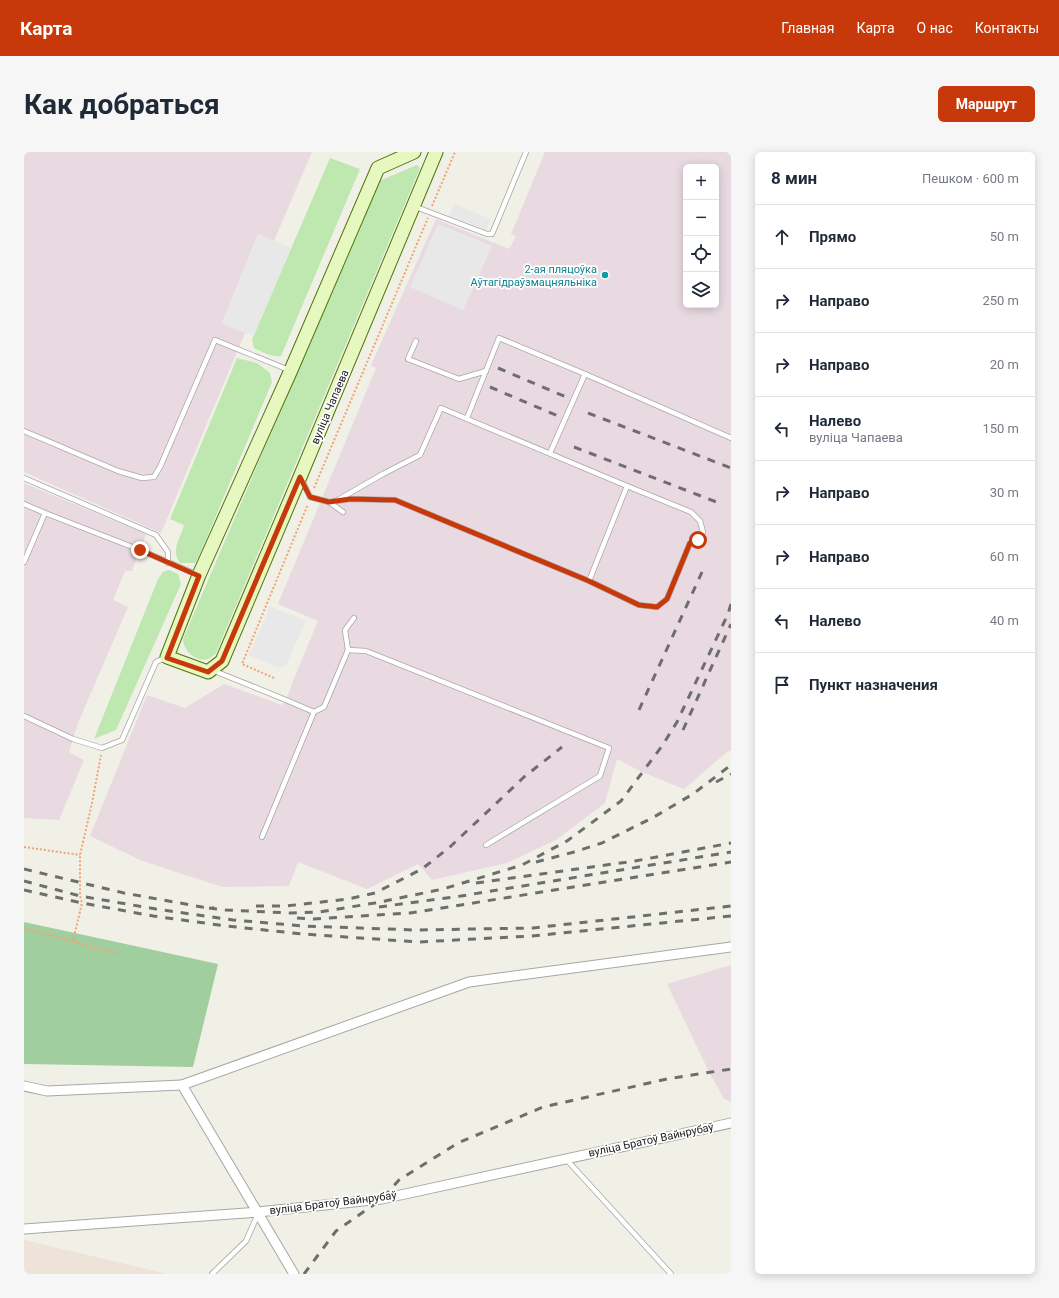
<!DOCTYPE html>
<html lang="ru">
<head>
<meta charset="utf-8">
<style>
	:root { --surface:#fff; --page:#f6f6f7; --text:#1f2937; --muted:#747a83; --line:#e0e1e3; --accent:#c7380a }
	body { margin:0; font-family:Roboto,sans-serif; background:var(--page); color:var(--text) }
	.controls { position:absolute; right:12px; top:12px; display:grid; overflow:hidden; border-radius:6px; box-shadow:0 2px 10px #0003 }
	.controls button { width:36px; height:36px; display:grid; place-items:center; padding:0; border:0; border-bottom:1px solid var(--line); background:var(--surface); color:var(--text); font:20px sans-serif }
	.stop { position:absolute; width:12px; height:12px; margin:-9px; border:3px solid #c7380a; border-radius:50%; background:#fff }
	.stop.end { background:#c7380a; border-color:#fff; box-shadow:0 1px 4px #0008 }
	.list { margin:0; padding:0; list-style:none }
	h2 { display:flex; justify-content:space-between; align-items:center; height:52px; margin:0; padding:0 16px; font-size:17px }
	h2 small { font-size:13px; font-weight:400; color:var(--muted) }
	.list li { display:grid; grid-template-columns:26px 1fr auto; gap:12px; align-items:center; box-sizing:border-box; height:64px; padding:0 16px; border-top:1px solid var(--line) }
	.list b { display:block; font-size:15px; white-space:nowrap }
	.list p { margin:0; font-size:13px; white-space:nowrap; color:var(--muted) }
	.list em { font-size:13px; font-style:normal; color:var(--muted) }
	.icon { flex:none; width:22px; height:22px; fill:none; stroke:currentColor; stroke-width:2; stroke-linecap:round; stroke-linejoin:round }
	.map { position:relative; flex:none; width:707px; height:1122px; overflow:hidden; border-radius:6px }
	header { display:flex; align-items:center; gap:24px; box-sizing:border-box; height:56px; padding:0 20px; background:var(--accent); color:#fff }
	header strong { font-size:19px }
	nav { display:flex; gap:22px; margin-inline-start:auto; font-size:14px }
	.intro { display:flex; align-items:center; justify-content:space-between; box-sizing:border-box; height:96px; padding:0 24px }
	h1 { margin:0; font-size:28px }
	.button { padding:10px 18px; border-radius:6px; background:var(--accent); color:#fff; font-size:14px; font-weight:700 }
	main { display:flex; gap:24px; padding:0 24px }
	aside { flex:1; background:var(--surface); border-radius:6px; box-shadow:0 2px 10px #0003 }
	.map>svg:first-child { display:block }
</style>
</head>
<body>
<header>
<strong>Карта</strong>
<nav><a>Главная</a><a>Карта</a><a>О нас</a><a>Контакты</a></nav>
</header>
<div class="intro"><h1>Как добраться</h1><a class="button">Маршрут</a></div>
<main>
<div class="map">
<svg width="707" height="1122" viewBox="0 0 707 1122">
	<rect width="100%" height="100%" fill="#f0f0e7"/>
	<!-- industrial -->
	<g fill="#e9dae2" fill-rule="evenodd">
		<path d="M0,0H288L250,89L234,82L198,171L221,181L137,381L0,320Z"/>
		<path d="M521,0H707V598L702,601L660,637L618,620L593,607L581,651L532,688L483,711L408,728L394,712L343,737L274,710L265,734L198,735L116,708L66,684L123,543L161,556L200,532L258,553L262,548L269,529L294,469L254,452L352,216L347,213L412,67L485,97L492,85L487,82ZM662,15H692V153H662Z"/>
		<path d="M0,331L122,382L108,419H101L89,448L104,455L54,571L45,600L60,608L35,668L0,666Z"/>
		<path d="M707,813V950L700,947L685,920L643,832Z"/>
	</g>
	<!-- military -->
	<path fill="#ede3d8" d="M0,1088L144,1122H0Z"/>
	<!-- grass -->
	<g fill="#bee8b0">
		<path d="M306,6L336,17L257,204C246,205 239,200 230,196L228,188L230,183Z"/>
		<path d="M393,13L396,16L192,501C190,503 187,506 184,507C172,511 159,498 159,487L355,29Z"/>
		<path d="M213,206L233,211L246,221L248,230L175,404L171,411H156C146,398 157,386 160,373L146,367Z"/>
		<path d="M145,418L154,422L157,432L92,578L70,587L134,427L139,420Z"/>
	</g>
	<!-- forest -->
	<path fill="#a0ce9e" d="M0,770L194,812L169,915L0,912Z"/>
	<!-- parking -->
	<g fill="#e8e8e8">
		<path d="M430,52L467,67L462,78L425,64Z"/>
		<path d="M414,72L468,94L439,158L386,135Z"/>
		<path d="M234,82L267,96L230,183L221,181L198,171Z"/>
		<path d="M246,454L282,469L262,513L254,516L225,503Z"/>
	</g>
	<g fill="none" stroke-linecap="round" stroke-linejoin="round">
		<!-- lane casing -->
		<g stroke="#a7a7a7" stroke-width="6">
			<g id="lane">
				<path d="M392,55L463,82H468L502,0"/>
				<path d="M392,189L384,207L435,227L462,219"/>
				<path d="M443,266L475,186L561,222"/>
				<path d="M0,279L94,319L118,326L130,325L136,315L191,188L265,218"/>
				<path d="M526,301L561,222L707,286"/>
				<path d="M0,326L132,383L144,400V411"/>
				<path d="M278,328L286,345L305,350L319,360"/>
				<path d="M305,350L326,347L371,348L565,429L603,334L417,256L396,303L359,322L312,349"/>
				<path d="M0,352L21,361L0,410"/>
				<path d="M21,361L116,398L174,423"/>
				<path d="M565,429L615,453L633,455L643,447L666,391L674,388L679,380L676,369L667,360L603,334"/>
				<path d="M324,498L342,499L585,596L576,624L462,693"/>
				<path d="M188,518L262,548L290,560L238,685"/>
				<path d="M290,560L300,555L324,498L321,478L330,466"/>
				<path d="M0,564L49,587L78,596L98,588L132,510L143,505"/>
				<path d="M542,1007L647,1122"/>
				<path d="M188,1122L222,1089L234,1062"/>
			</g>
		</g>
		<!-- street casing -->
		<g stroke="#a7a7a7" stroke-width="11">
			<g id="street">
				<path d="M0,934L23,939L158,933"/>
				<path d="M0,1077L234,1060L358,1047L707,971"/>
				<path d="M270,1122L158,933L445,830L707,795"/>
			</g>
		</g>
		<!-- secondary casing -->
		<g stroke="#4f750a" stroke-width="15">
			<path id="secondary" d="M390,0L354,16L267,218L175,423L143,505L184,520L198,509L276,325L412,0"/>
		</g>
		<!-- path -->
		<g stroke="#f4a275" stroke-width="2" stroke-dasharray="2 2" stroke-linecap="butt">
			<path d="M408,54L431,0"/>
			<path d="M290,336L404,66"/>
			<path d="M250,526L218,512L284,352"/>
			<path d="M0,695L56,703"/>
			<path d="M0,776L94,802"/>
			<path d="M49,789L58,751L56,744V703L68,651L77,603"/>
		</g>
		<!-- lane -->
		<use href="#lane" stroke="#fff" stroke-width="4.5"/>
		<!-- street -->
		<use href="#street" stroke="#fff" stroke-width="9"/>
		<!-- secondary -->
		<use href="#secondary" stroke="#e6f7bf" stroke-width="13"/>
		<!-- rail -->
		<g stroke="#6e6e6e" stroke-width="3" stroke-dasharray="8 8" stroke-linecap="butt">
			<path d="M474,216L542,245"/>
			<path d="M466,235L534,264"/>
			<path d="M564,261L707,316"/>
			<path d="M550,295L695,351"/>
			<path d="M615,558L678,420"/>
			<path d="M659,578L707,472"/>
			<path d="M692,630L707,622"/>
			<path d="M512,710L550,700L578,691L630,665L669,642L707,613"/>
			<path d="M0,717L100,741L178,755L190,756"/>
			<path d="M0,729L56,744L132,757L209,768L280,774L391,778L509,776L707,754"/>
			<path d="M452,731L611,709L707,691"/>
			<path d="M0,738L58,751L129,764L202,774L279,782L394,790L508,784L707,764"/>
			<path d="M232,754H262L324,747L351,741L398,717L427,694L500,625L538,595"/>
			<path d="M355,755L437,744L707,700"/>
			<path d="M185,756L202,758L267,761L295,760L351,751L419,737L498,713L543,689L597,649L638,594L653,570L704,462L707,452"/>
			<path d="M273,766L290,767L386,761L707,710"/>
			<path d="M280,1122L312,1079L358,1047L375,1028L434,991L519,955L643,927L707,917"/>
		</g>
	</g>
	<g fill="none" stroke-linecap="round" stroke-linejoin="round">
		<!-- route -->
		<path stroke="#c7380a" stroke-width="5" d="M116,398L175,424L143,506L184,520L198,509L276,325L286,345L305,350L326,347L371,348L565,429L615,453L633,455L643,447L666,391L674,388"/>
	</g>
	<!-- markers -->
	<circle fill="#0f9aa8" stroke="#fff" stroke-width="1.5" cx="581" cy="123" r="4"/>
	<g text-anchor="middle" dominant-baseline="central" stroke-width="3.5" stroke-linejoin="round" paint-order="stroke">
		<!-- culture labels -->
		<g font-size="11" fill="#0d838f" stroke="#fff" text-anchor="end">
			<text x="573" y="117">2-ая пляцоўка<tspan x="573" dy="13">Аўтагідраўзмацняльніка</tspan></text>
		</g>
		<!-- street labels -->
		<g font-size="11" fill="#202020" stroke="#fff">
			<text transform="translate(306 255) rotate(-67)">вуліца Чапаева</text>
			<text transform="translate(627 988) rotate(-12)">вуліца Братоў Вайнрубаў</text>
			<text transform="translate(309 1051) rotate(-7)">вуліца Братоў Вайнрубаў</text>
		</g>
	</g>
</svg>
<div class="controls">
<button>+</button>
<button>−</button>
<button><svg class="icon" aria-label="locate" viewBox="0 0 24 24"><circle cx="12" cy="12" r="6"/><path d="M12 2v4M12 18v4M2 12h4M18 12h4"/></svg></button>
<button><svg class="icon" aria-label="layers" viewBox="0 0 24 24"><path d="M12 4l9 5-9 5-9-5zM3 14l9 5 9-5"/></svg></button>
</div>
<div class="stop" style="left:674px;top:388px"></div>
<div class="stop end" style="left:116px;top:398px"></div>
</div>
<aside>
<h2>8 мин<small>Пешком · 600 m</small></h2>
<ul class="list">
<li><svg class="icon" aria-label="ahead" viewBox="0 0 24 24"><path d="M12 20V5M6 11l6-6 6 6"/></svg><div><b>Прямо</b></div><em>50 m</em></li>
<li><svg class="icon" aria-label="right" viewBox="0 0 24 24"><path d="M7 20v-9h11M14 6l5 5-5 5"/></svg><div><b>Направо</b></div><em>250 m</em></li>
<li><svg class="icon" aria-label="right" viewBox="0 0 24 24"><path d="M7 20v-9h11M14 6l5 5-5 5"/></svg><div><b>Направо</b></div><em>20 m</em></li>
<li><svg class="icon" aria-label="left" viewBox="0 0 24 24"><path d="M17 20v-9H6M10 6l-5 5 5 5"/></svg><div><b>Налево</b><p>вуліца Чапаева</p></div><em>150 m</em></li>
<li><svg class="icon" aria-label="right" viewBox="0 0 24 24"><path d="M7 20v-9h11M14 6l5 5-5 5"/></svg><div><b>Направо</b></div><em>30 m</em></li>
<li><svg class="icon" aria-label="right" viewBox="0 0 24 24"><path d="M7 20v-9h11M14 6l5 5-5 5"/></svg><div><b>Направо</b></div><em>60 m</em></li>
<li><svg class="icon" aria-label="left" viewBox="0 0 24 24"><path d="M17 20v-9H6M10 6l-5 5 5 5"/></svg><div><b>Налево</b></div><em>40 m</em></li>
<li><svg class="icon" aria-label="arrive" viewBox="0 0 24 24"><path d="M6 21V4h12l-3 4 3 4H6"/></svg><div><b>Пункт назначения</b></div></li>
</ul>
</aside>
</main>
</body>
</html>
